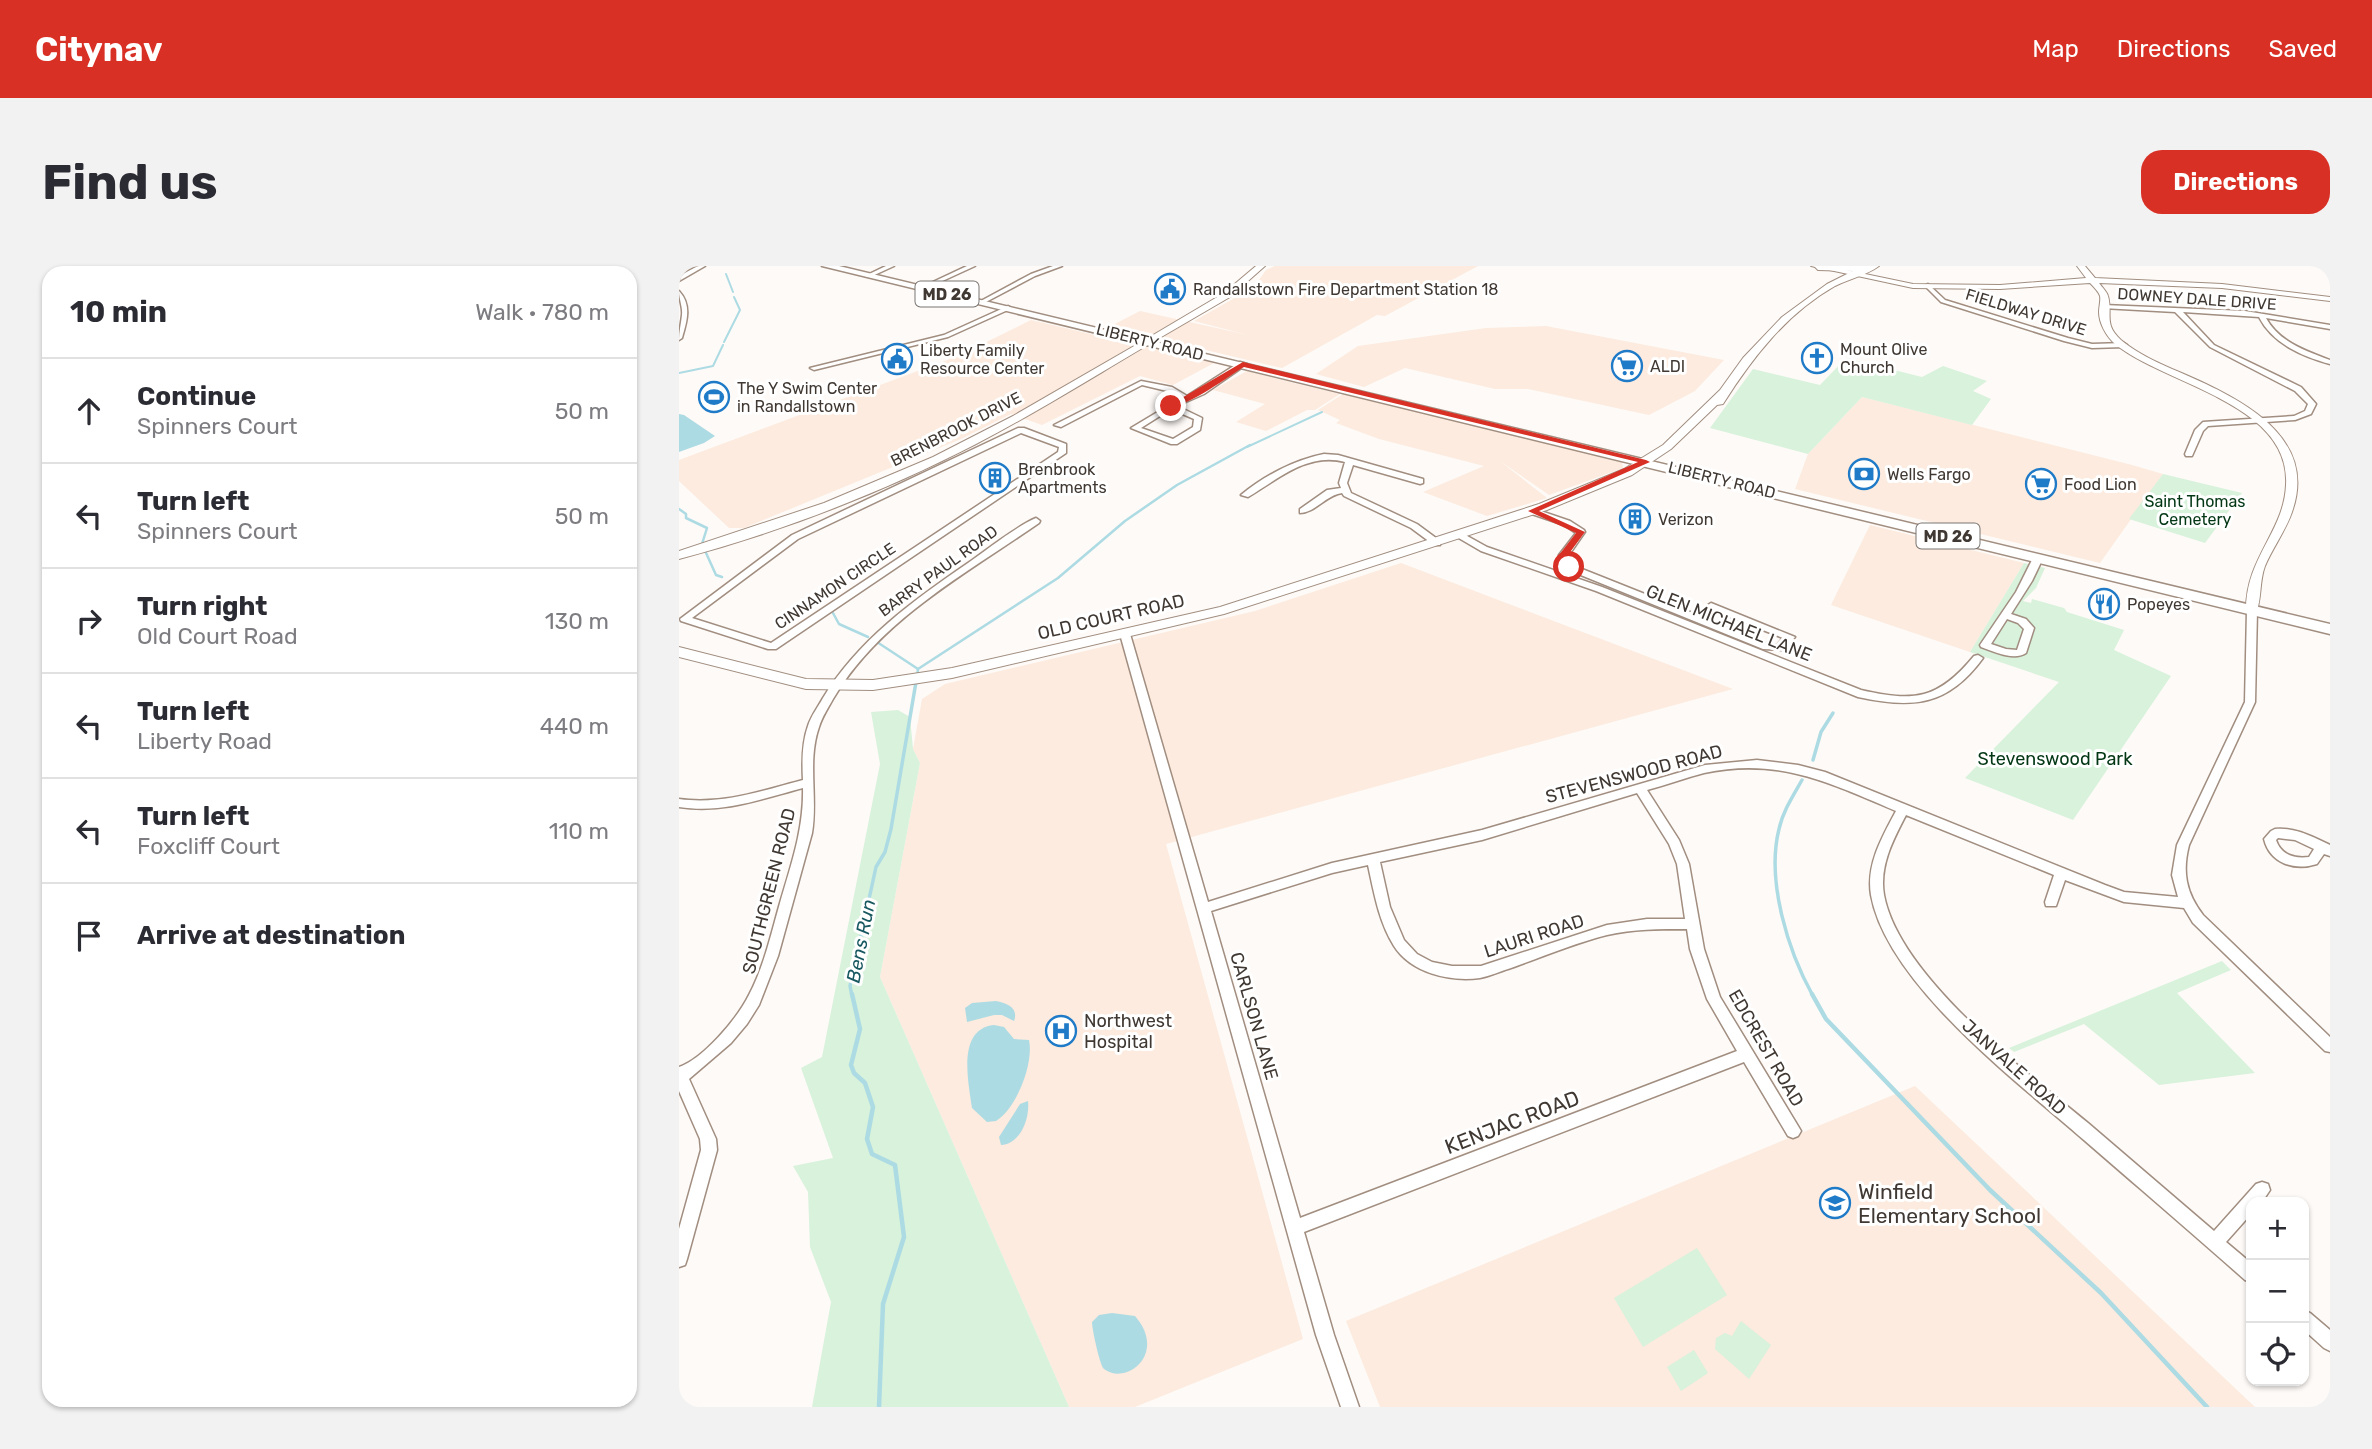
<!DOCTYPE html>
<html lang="en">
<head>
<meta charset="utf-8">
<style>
	:root { --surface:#fff; --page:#f2f2f3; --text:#2b2b33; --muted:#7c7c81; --line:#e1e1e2; --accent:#d93025 }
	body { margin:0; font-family:Rubik,sans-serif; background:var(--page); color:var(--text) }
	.controls { position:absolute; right:21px; bottom:21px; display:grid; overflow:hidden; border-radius:14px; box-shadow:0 2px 5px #0004 }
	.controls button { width:63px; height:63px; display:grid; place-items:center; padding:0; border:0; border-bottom:2px solid var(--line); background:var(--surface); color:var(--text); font:35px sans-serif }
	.stop { position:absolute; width:21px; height:21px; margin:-16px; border:5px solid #d93025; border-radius:50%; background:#fff }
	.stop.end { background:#d93025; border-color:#fff; box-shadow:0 2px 7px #0008 }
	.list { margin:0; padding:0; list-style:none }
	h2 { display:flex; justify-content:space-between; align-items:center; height:91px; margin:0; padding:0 28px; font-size:30px }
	h2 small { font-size:23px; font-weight:400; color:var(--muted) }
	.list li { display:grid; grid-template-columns:46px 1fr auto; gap:21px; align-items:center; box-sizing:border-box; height:105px; padding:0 28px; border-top:2px solid var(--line) }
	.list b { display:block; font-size:26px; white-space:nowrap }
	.list p { margin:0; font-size:23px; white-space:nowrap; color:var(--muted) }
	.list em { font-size:23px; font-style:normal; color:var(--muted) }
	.icon { flex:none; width:38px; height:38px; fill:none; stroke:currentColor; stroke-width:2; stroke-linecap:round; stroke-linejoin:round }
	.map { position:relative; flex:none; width:1651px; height:1141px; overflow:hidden; border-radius:21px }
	header { display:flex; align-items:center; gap:42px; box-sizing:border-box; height:98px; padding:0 35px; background:var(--accent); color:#fff }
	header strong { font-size:33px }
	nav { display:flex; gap:38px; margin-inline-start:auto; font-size:24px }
	.intro { display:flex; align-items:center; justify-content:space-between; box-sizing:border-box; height:168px; padding:0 42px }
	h1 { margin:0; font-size:49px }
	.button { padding:18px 32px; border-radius:21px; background:var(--accent); color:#fff; font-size:24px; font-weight:700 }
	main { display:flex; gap:42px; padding:0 42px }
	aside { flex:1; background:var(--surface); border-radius:21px; box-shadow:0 2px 5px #0004 }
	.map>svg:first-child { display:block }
</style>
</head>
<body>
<header>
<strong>Citynav</strong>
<nav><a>Map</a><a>Directions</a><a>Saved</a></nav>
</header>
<div class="intro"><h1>Find us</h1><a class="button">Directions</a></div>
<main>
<aside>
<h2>10 min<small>Walk · 780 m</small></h2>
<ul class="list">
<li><svg class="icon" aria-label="ahead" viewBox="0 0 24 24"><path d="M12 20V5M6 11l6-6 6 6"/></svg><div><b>Continue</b><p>Spinners Court</p></div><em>50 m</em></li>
<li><svg class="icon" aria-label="left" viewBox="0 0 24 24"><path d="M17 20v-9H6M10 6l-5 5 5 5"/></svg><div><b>Turn left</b><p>Spinners Court</p></div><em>50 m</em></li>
<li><svg class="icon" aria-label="right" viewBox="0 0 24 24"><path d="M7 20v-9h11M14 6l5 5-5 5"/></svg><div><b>Turn right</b><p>Old Court Road</p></div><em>130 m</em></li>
<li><svg class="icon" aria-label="left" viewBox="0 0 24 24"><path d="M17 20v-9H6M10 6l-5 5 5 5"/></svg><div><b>Turn left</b><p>Liberty Road</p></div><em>440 m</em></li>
<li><svg class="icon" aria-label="left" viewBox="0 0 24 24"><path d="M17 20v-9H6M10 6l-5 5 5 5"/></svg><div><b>Turn left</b><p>Foxcliff Court</p></div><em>110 m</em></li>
<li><svg class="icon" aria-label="arrive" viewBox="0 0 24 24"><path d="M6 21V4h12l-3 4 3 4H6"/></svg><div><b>Arrive at destination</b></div></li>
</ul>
</aside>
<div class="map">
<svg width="1651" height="1141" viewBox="0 0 1651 1141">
	<rect width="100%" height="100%" fill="#fefaf7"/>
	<!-- built -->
	<g fill="#fcebde">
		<path d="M596,0H799L706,50L698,49L603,102L430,61L461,45L569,69L515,55L575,21L587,4Z"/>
		<path d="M352,54L535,97L494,119L461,110L363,159L332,148L282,173L65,262H50L0,215V194L279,90Z"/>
		<path d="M867,60L1045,94L1016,125L970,149L849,123H816L726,102L685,121L637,108L679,80L807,62Z"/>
		<path d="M568,105L611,116L661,128L636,144H628L587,165L557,156L586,138L534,124Z"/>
		<path d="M664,128L943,196L944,202L870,229L821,195L868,232L808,250L744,226L805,200L700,173L657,157L661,154L639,144Z"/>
		<path d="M1183,131L1453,199L1484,208L1421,297L1116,223L1129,188Z"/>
		<path d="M1191,259L1345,297L1291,386L1152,339Z"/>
		<path d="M722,297L1054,423L487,578L624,1073L456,1141H390L201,711L241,497L234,483L243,433L266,418L576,345Z"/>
		<path d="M1236,820L1576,1141H701L667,1055Z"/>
	</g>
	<!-- green -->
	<g fill="#d8f2dc">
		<path d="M1167,92L1243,111L1264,100L1308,115L1294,125L1312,133L1293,159L1183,131L1129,188L1031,162L1074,103L1141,119Z"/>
		<path d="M1484,208L1563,227L1526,277L1450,253Z"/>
		<path d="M1345,297L1366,302L1357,322L1344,335L1352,337L1353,333L1385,342L1388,346L1445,364L1435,384L1492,410L1394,554L1286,512L1380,416L1291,386Z"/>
		<path d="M219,444L231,451L234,483L241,497L201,711L390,1141H133L152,1036L131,981L129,926L114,900L154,892L122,802L143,791L201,498L192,446Z"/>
		<path d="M1543,695L1552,704L1498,727L1576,807L1480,819L1405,758L1335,786L1330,782Z"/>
		<path d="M1018,982L1048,1029L964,1081L935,1032Z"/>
		<path d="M1062,1055L1092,1079L1070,1113L1036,1083L1037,1072L1046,1067L1053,1070Z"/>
		<path d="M1015,1084L1029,1107L1002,1125L988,1101Z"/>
	</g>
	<!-- water -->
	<g fill="#addbe3">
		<path d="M0,148L5,149L36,170L25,177L0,186Z"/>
		<path d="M317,735C328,737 340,742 335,755L323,749H315L288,756L286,742L293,737Z"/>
		<path d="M315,759L325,761L335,773L350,774C355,797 338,842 317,855L308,856L293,842C289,814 278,763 315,759Z"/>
		<path d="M349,835C351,853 341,878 322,879L320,871L341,838Z"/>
		<path d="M433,1047L456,1050C489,1088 447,1120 425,1103C421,1100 413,1063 413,1056L420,1049Z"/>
	</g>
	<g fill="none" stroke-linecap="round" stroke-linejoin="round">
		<!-- stream-far3 -->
		<g stroke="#addbe3" stroke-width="2">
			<path d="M47,8L54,26"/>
			<path d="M45,76L61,44L55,31"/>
			<path d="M0,107L34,100L44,79"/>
			<path d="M568,181L643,146"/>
		</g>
		<!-- stream-far2 -->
		<g stroke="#addbe3" stroke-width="2.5">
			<path d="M0,243L7,248V252L28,262L23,278L37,309L43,311"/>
			<path d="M154,347L160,358L189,371"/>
			<path d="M198,376L239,403"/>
			<path d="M239,403L379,312L446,255L498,219L571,179"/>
			<path d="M237,418L239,403"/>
		</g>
		<!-- stream-far1 -->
		<g stroke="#addbe3" stroke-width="3.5">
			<path d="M1134,494L1142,466L1154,447"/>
			<path d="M1123,514C1114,530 1104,545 1100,563C1087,615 1109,685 1134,730"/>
			<path d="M173,730L171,720L197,601L206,586L212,563L237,416"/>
		</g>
		<!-- stream -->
		<g stroke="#addbe3" stroke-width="4.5">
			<path d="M173,728L181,763L172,799L175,807L186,817L194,841L188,873L193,888L216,899L225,971L204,1038L200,1141"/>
			<path d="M1133,728L1147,753L1311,924L1422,1027L1528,1141"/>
		</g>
		<!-- minor casing -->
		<g stroke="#a18e80" stroke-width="3">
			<g id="minor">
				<path d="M19,0H26L0,15V10Z"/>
				<path d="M207,0H215L191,11L186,10Z"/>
				<path d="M288,0H296L246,23L241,22Z"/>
				<path d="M374,0H383L356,10L305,37L300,36L352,8Z"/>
				<path d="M1249,18L1266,34L1389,72L1413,78L1445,77L1448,79L1445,81L1413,82L1385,75L1262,36L1246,20Z"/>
				<path d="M0,25C13,39 8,55 3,72L0,74C0,65 2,58 3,49C4,42 0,33 0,25Z"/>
				<path d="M1425,39L1566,45L1651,59V63L1587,52C1600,76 1627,85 1651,94V98C1623,90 1594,78 1580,51L1504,46L1535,79L1622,121L1637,138L1632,148L1616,154L1529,160L1524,165L1513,190H1507L1506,188L1516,164L1524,156L1615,150L1626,145L1629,138L1616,125L1531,81L1496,46L1423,42V40Z"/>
				<path d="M329,40L332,42L331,43L269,71L135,104L131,102L265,69Z"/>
				<path d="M561,96L568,98L525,128L498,140L523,152L521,164L498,178H492L452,162L502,132L488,125L463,119L382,161L375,159L462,115L493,121L508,130ZM492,143L515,153L514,161L494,173L462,162Z"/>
				<path d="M339,162H345L387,178V187L97,383H89L2,355L1,353L113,269ZM342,167L380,181L379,186L92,377L13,352L119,273Z"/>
				<path d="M645,188L659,189L744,213V217L741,218L674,199L668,217L672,227L738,258L761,275V279H755L732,262L665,230L663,227C647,229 636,247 621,247V243L648,224L662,222L660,217L666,196C629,186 599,213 569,231L562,229C585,210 615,194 645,188Z"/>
				<path d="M853,242L891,255L905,264L906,266L890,289L889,294L893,299L1016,348L1032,337L1116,371L1105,384L1084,383L887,303L879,295L880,289L897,267L885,259L850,247V243ZM1033,344L1104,372L1098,379L1090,378L1024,352Z"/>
				<path d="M357,252L361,255L360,257C288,307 200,354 154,433C149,442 143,451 140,461C128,495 139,532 133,567L99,690L80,739L68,758L52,777L10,813L37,873L38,884L8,993L6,999L0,1001V963L22,884L21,873L0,825V801C24,793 58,753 70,729C85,701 92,668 101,637C112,599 125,563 124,522C82,533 44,548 0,541V533C43,539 82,525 124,514C123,496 123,477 129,460C132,450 139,441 144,432C179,374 235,334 289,297C309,283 336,261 357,252Z"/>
				<path d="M781,266L808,281L923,321L1182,424C1235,436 1259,434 1295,390L1299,389L1304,392C1269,440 1234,443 1179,431L917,325L802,285L778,271L776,269Z"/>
				<path d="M1359,289L1364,292L1353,315L1332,348L1347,353L1355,362L1347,387C1335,395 1316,386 1302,381L1301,379L1337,326L1354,292ZM1328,353L1339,357L1345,363L1338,384L1327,383L1312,378Z"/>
				<path d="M1573,341L1578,344L1576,436L1510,579C1503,606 1507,627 1524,649L1651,771V786L1646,785L1514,657L1505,642L1445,636L1386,614L1377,640H1367L1366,636L1375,609L1227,549C1214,574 1200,600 1205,629C1220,710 1347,806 1409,857C1451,893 1493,929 1535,965L1577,918L1583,916L1589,918L1591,924L1583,936H1572V948L1547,976L1572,997V1016L1566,1014C1513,967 1459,921 1405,874C1340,817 1208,718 1192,629C1187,599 1203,571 1217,545C1151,517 1100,491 1025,507C1006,512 987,519 968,524L1000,574L1010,598L1025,683L1041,731L1119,860L1122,865L1119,870L1114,872L1109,870L1065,796L625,966L655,1069L680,1141H662L637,1069L441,368L442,366H450L451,368L529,636L653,597L803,564L1026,499L1078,494L1119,499L1146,506L1426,619L1445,626L1499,631L1493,609L1498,579L1566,436L1568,344ZM958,527L990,578L998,598L1006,653H968L928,659L802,700H773L753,696L738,688L725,674L711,641L701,596L803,574ZM689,599C695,627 700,656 715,680C732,707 771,716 801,712C811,710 822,705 832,702C863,691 896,677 928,669C954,663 981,663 1008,663L1011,683L1028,733L1058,785L621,952L532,645L653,607Z"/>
				<path d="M1596,563C1616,561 1634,571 1651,579V590L1645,588L1638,598C1616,605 1591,598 1585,573L1592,565ZM1599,572L1616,574L1635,583L1630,591C1616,593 1602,589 1597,574Z"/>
				<path d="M1625,1044L1631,1047L1651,1064V1085L1645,1082L1625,1064Z"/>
			</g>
		</g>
		<!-- tertiary casing -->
		<g stroke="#a18e80" stroke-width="2">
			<g id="tertiary">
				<path d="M1132,0H1148L1234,18L1321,19L1407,12L1398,0H1406L1416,12L1543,18L1651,31V35L1543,22L1420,17C1423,21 1428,26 1429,30C1434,48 1424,58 1442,74C1466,94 1498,104 1527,118C1577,142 1635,178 1614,243C1608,263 1594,281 1586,300C1580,316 1583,333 1577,347L1573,348L1567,344C1567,291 1605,266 1607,219C1612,137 1486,119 1436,78C1427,70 1420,57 1420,46C1420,41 1422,34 1421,30C1420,26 1414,20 1411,17L1321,23L1234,22Z"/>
				<path d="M469,72L473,75L472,77C414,111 357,147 297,178C204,226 102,266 0,293V285L145,237L254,191L334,150Z"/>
			</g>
		</g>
		<!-- secondary casing -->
		<g stroke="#a18e80" stroke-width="2">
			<g id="secondary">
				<path d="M577,0H586L551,31L472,77L464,75L545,27Z"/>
				<path d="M1135,0H1200C1188,9 1170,13 1156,20C1107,48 1073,92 1044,138L1038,139L992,183L953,209L868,244L545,348L273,412L194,424L127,423L0,391V381L127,413L194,414L273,402L541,341L860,238L945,203L984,179L1041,124L1064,92L1103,51L1148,18L1174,5L1139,4Z"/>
			</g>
		</g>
		<!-- primary casing -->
		<g stroke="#a18e80" stroke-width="3">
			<path id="primary" d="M143,0H160L1651,358V368Z"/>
		</g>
		<!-- minor -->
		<use href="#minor" fill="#fff" fill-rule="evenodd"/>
		<!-- tertiary -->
		<use href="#tertiary" fill="#fff" fill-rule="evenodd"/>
		<!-- secondary -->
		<use href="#secondary" fill="#fff" fill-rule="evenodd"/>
		<!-- primary -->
		<use href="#primary" fill="#fff" fill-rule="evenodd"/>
	</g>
	<!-- route -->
	<path fill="#d93025" d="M564,96L967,194L971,196L860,245L906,266L889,289L888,295L894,301L890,304L880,295V289L897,267L849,245L959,196L565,101C550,110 503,145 489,140Z"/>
	<!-- icons -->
	<defs>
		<g id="civic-ring" transform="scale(1.575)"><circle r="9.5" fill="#fff" stroke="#1f7ac7" stroke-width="1.5"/><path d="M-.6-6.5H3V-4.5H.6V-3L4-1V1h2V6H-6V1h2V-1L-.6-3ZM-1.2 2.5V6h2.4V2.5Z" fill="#1f7ac7"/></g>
		<g id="church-ring" transform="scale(1.575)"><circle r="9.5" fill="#fff" stroke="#1f7ac7" stroke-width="1.5"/><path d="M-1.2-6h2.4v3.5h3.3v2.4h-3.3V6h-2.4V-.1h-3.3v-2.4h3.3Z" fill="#1f7ac7"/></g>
		<g id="supermarket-ring" transform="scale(1.575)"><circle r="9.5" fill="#fff" stroke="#1f7ac7" stroke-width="1.5"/><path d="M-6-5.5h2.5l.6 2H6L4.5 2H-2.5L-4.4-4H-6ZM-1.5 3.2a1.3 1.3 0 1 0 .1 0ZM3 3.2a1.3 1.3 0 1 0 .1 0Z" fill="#1f7ac7"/></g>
		<g id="stadium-ring" transform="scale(1.575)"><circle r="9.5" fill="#fff" stroke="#1f7ac7" stroke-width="1.5"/><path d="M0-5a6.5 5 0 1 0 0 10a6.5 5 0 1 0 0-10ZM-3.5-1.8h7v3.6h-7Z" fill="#1f7ac7"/></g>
		<g id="bank-ring" transform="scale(1.575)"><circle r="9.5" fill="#fff" stroke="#1f7ac7" stroke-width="1.5"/><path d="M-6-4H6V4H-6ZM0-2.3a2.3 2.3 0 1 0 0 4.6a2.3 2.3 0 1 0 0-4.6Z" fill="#1f7ac7"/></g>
		<g id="building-ring" transform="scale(1.575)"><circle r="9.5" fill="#fff" stroke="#1f7ac7" stroke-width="1.5"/><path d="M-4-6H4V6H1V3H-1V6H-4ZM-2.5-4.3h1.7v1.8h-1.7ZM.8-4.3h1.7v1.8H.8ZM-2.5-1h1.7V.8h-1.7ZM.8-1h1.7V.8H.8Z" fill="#1f7ac7"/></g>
		<g id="restaurant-ring" transform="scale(1.575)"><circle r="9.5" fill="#fff" stroke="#1f7ac7" stroke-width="1.5"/><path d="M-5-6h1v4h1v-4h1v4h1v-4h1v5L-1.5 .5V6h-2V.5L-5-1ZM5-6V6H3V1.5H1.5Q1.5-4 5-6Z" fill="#1f7ac7"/></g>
		<g id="hospital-ring" transform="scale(1.575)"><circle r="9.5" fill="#fff" stroke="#1f7ac7" stroke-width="1.5"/><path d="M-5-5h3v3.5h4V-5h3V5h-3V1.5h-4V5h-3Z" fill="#1f7ac7"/></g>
		<g id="school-ring" transform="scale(1.575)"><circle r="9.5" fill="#fff" stroke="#1f7ac7" stroke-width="1.5"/><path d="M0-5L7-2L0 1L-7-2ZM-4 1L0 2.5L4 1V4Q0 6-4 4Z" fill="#1f7ac7"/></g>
	</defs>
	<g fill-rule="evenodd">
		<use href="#civic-ring" x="491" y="23"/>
		<use href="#church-ring" x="1138" y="92"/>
		<use href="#civic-ring" x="218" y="93"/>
		<use href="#supermarket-ring" x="948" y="100"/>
		<use href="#stadium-ring" x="35" y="131"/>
		<use href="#bank-ring" x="1185" y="208"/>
		<use href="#building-ring" x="316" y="212"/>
		<use href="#supermarket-ring" x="1362" y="218"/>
		<use href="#building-ring" x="956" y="253"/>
		<use href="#restaurant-ring" x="1425" y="338"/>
		<use href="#hospital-ring" x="382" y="765"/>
		<use href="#school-ring" x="1156" y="937"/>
	</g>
	<g text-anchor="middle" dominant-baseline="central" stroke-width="6" stroke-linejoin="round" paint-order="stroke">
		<!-- far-poi labels -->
		<g font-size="16" fill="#403832" stroke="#fff" text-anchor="start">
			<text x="514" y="23">Randallstown Fire Department Station 18</text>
			<text x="1161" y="83">Mount Olive<tspan x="1161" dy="18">Church</tspan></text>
			<text x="241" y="84">Liberty Family<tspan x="241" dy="18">Resource Center</tspan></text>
			<text x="971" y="100">ALDI</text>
			<text x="58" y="122">The Y Swim Center<tspan x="58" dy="18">in Randallstown</tspan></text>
			<text x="339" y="203">Brenbrook<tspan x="339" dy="18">Apartments</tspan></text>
			<text x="1208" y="208">Wells Fargo</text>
			<text x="1385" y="218">Food Lion</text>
			<text x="979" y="253">Verizon</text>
			<text x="1448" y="338">Popeyes</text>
		</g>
		<!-- shield labels -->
		<g fill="#fff" stroke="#797470" stroke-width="2">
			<rect x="236.5" y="15.5" width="63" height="25" rx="5"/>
			<rect x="1237.5" y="257.5" width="63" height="25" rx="5"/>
		</g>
		<g font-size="16" font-weight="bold" fill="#403832">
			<text x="268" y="28">MD 26</text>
			<text x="1269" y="270">MD 26</text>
		</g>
		<!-- far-street labels -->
		<g font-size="16" fill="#403832" stroke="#fff">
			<text transform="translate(1518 33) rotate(4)">DOWNEY DALE DRIVE</text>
			<text transform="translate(1347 46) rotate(17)">FIELDWAY DRIVE</text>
			<text transform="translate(471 76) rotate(14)">LIBERTY ROAD</text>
			<text transform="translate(277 163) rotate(-27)">BRENBROOK DRIVE</text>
			<text transform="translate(1043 214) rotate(14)">LIBERTY ROAD</text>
			<text transform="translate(259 305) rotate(-36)">BARRY PAUL ROAD</text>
			<text transform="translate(156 320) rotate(-34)">CINNAMON CIRCLE</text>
		</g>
		<!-- far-park labels -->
		<g font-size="16" fill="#023614" stroke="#fff">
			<text x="1516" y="235">Saint Thomas<tspan x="1516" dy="18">Cemetery</tspan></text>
		</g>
		<!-- street labels -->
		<g font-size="18" fill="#403832" stroke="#fff">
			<text transform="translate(432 351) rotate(-13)">OLD COURT ROAD</text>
			<text transform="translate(1050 357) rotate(22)">GLEN MICHAEL LANE</text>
			<text transform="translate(955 508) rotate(-15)">STEVENSWOOD ROAD</text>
			<text transform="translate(90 625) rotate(-76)">SOUTHGREEN ROAD</text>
			<text transform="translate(855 670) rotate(-18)">LAURI ROAD</text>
			<text transform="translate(575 750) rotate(74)">CARLSON LANE</text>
			<text transform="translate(1087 782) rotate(60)">EDCREST ROAD</text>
			<text transform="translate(1335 801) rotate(42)">JANVALE ROAD</text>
		</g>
		<!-- park labels -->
		<g font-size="18" fill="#023614" stroke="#fff">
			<text x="1376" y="493">Stevenswood Park</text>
		</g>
		<!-- poi labels -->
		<g font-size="18" fill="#403832" stroke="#fff" text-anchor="start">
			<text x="405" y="755">Northwest<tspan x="405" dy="21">Hospital</tspan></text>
		</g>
		<!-- water labels -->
		<g font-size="19" font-style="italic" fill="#185861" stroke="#fff">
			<text transform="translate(182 675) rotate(-79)">Bens Run</text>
		</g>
		<!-- near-street labels -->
		<g font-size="21" fill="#403832" stroke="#fff">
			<text transform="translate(833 856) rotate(-21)">KENJAC ROAD</text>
		</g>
		<!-- near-poi labels -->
		<g font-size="21" fill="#403832" stroke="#fff" text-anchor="start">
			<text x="1179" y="925">Winfield<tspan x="1179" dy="24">Elementary School</tspan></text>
		</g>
	</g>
</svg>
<div class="controls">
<button>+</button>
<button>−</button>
<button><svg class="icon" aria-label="locate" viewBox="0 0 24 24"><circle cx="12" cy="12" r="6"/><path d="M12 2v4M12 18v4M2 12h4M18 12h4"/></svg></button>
</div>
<div class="stop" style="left:890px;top:301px"></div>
<div class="stop end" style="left:492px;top:140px"></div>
</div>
</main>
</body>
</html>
